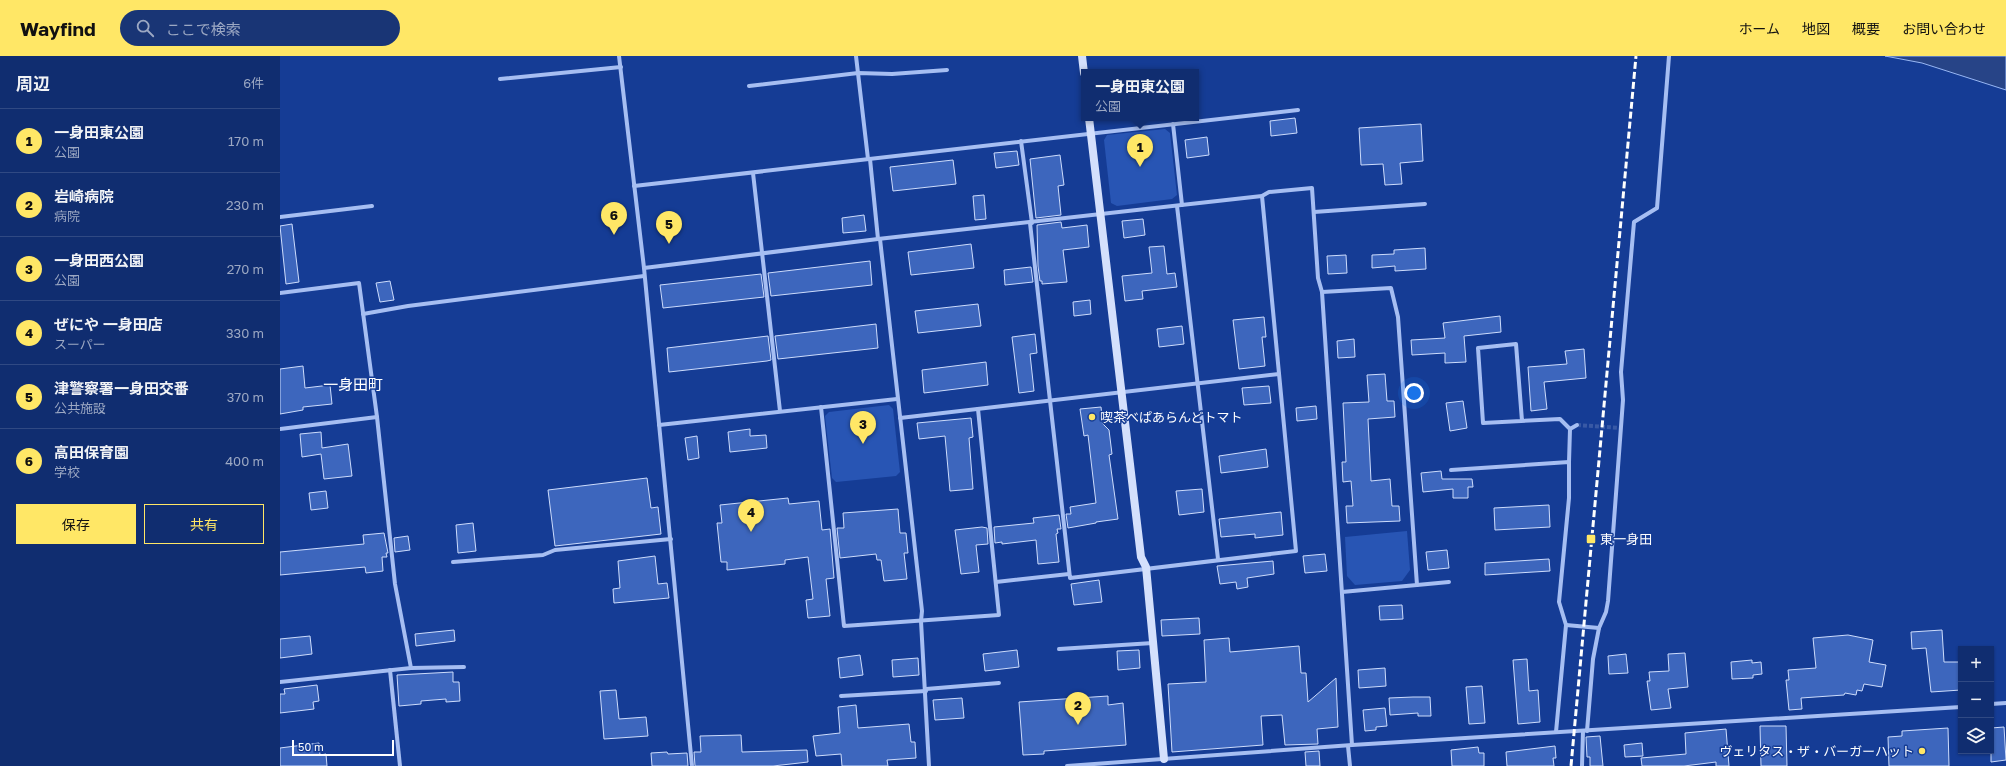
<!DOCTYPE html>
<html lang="ja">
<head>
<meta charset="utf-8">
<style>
	:root { --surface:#102d70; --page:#193575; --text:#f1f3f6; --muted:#9ca8c3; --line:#304983; --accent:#ffe766 }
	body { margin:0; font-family:"Golos Text","Noto Sans JP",sans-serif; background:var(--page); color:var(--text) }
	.controls { position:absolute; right:12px; bottom:12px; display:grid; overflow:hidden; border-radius:0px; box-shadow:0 1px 3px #0004 }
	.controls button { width:36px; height:36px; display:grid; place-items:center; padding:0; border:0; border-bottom:1px solid var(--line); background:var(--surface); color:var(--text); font:20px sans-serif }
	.scale { position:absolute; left:12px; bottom:10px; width:102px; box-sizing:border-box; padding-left:4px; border:2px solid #fff; border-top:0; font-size:11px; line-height:14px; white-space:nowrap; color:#fff; -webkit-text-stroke:3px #153c95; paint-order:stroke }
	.you { position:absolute; left:1134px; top:337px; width:14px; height:14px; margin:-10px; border:3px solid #fff; border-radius:50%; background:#1a73e8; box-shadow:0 0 0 6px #1a73e833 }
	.badge { display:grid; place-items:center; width:26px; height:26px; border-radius:50%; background:var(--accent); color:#111; font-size:13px; font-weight:700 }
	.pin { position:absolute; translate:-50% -33px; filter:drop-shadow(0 1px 2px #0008) }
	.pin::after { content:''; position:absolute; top:21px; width:14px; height:12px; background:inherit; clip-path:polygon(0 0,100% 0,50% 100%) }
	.popup { position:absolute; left:801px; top:13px; width:118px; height:52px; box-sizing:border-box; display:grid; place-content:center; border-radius:0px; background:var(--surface); filter:drop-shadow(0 1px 3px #0005); font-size:13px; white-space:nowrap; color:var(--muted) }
	.popup b { font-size:15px; color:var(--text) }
	.popup::after { content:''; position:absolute; left:50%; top:100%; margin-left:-8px; border:8px solid transparent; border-top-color:var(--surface) }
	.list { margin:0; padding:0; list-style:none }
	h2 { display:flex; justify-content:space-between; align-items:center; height:52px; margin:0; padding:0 16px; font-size:17px }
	h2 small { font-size:13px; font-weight:400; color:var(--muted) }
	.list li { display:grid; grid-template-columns:26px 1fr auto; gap:12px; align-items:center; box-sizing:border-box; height:64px; padding:0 16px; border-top:1px solid var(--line) }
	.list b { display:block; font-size:15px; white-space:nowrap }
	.list p { margin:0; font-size:13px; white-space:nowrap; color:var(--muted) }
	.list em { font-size:13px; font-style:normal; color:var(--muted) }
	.actions { display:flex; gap:8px; padding:12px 16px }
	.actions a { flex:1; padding:9px 0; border:1px solid var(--accent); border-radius:0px; text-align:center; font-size:14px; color:var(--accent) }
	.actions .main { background:var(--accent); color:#111 }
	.icon { flex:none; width:22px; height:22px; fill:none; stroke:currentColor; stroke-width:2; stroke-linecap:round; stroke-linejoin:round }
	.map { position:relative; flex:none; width:1726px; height:710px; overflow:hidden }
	header { display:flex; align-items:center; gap:24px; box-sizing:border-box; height:56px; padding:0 20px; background:var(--accent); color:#111 }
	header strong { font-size:19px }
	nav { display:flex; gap:22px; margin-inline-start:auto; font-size:14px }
	.search { width:280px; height:36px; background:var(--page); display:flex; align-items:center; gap:10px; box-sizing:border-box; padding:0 14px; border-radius:22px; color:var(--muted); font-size:15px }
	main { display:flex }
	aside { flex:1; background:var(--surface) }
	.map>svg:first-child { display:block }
</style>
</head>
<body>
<header>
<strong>Wayfind</strong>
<div class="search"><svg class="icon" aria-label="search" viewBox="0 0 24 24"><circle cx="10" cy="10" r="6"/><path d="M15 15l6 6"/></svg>ここで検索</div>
<nav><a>ホーム</a><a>地図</a><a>概要</a><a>お問い合わせ</a></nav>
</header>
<main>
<aside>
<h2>周辺<small>6件</small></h2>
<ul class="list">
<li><span class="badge">1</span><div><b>一身田東公園</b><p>公園</p></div><em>170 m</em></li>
<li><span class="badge">2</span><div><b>岩崎病院</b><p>病院</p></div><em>230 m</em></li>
<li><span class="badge">3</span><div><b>一身田西公園</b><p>公園</p></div><em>270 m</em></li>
<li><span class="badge">4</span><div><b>ぜにや 一身田店</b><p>スーパー</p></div><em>330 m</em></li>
<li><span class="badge">5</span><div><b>津警察署一身田交番</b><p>公共施設</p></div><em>370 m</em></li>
<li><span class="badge">6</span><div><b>高田保育園</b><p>学校</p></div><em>400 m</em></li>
</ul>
<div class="actions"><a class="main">保存</a><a>共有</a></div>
</aside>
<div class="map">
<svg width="1726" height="710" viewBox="0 0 1726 710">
	<rect width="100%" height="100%" fill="#153c95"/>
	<!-- green -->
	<g fill="#2855b4">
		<path d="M885,73L890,77L897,139L892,143L837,150L831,147L824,84L827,79Z"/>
		<path d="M609,349L613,353L620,416L616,420L556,426L552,422L545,360L549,356Z"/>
		<path d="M1127,475L1130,514L1122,525L1075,529L1067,520L1065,481Z"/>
	</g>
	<!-- water -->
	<path fill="#274487" stroke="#98b7f4" d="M1605,0H1726V34L1642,7Z"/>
	<!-- building -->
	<g fill="#3d66bd" stroke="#cddcfc">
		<path d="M1015,62L1017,77L991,80L990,65Z"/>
		<path d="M1141,68L1143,105L1120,107L1122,128L1105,129L1103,108L1081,109L1079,72Z"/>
		<path d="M927,81L929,99L907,102L905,84Z"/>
		<path d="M737,95L739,109L716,112L714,97Z"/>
		<path d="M780,99L784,129L778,130L781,159L756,162L750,103Z"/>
		<path d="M673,104L676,128L613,135L610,111Z"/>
		<path d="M704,139L706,163L695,164L693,140Z"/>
		<path d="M584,159L586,175L563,177L562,162Z"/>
		<path d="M863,163L865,179L844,182L842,165Z"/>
		<path d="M781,166L782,172L807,169L809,191L783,194L787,226L762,228V225H760L758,210L757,169Z"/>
		<path d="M12,168L19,226L6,228L0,170Z"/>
		<path d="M691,188L694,212L631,219L628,196Z"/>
		<path d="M884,190L887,218L895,217L897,231L862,235L863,243L845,245L842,220L872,217L869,191Z"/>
		<path d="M1145,192L1146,213L1115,215V210L1092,212V199L1114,198V194Z"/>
		<path d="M1066,199L1067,217L1048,218L1047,200Z"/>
		<path d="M590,205L592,229L491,240L488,217Z"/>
		<path d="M751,211L753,226L725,229L724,214Z"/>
		<path d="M481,218L484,241L383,252L380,229Z"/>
		<path d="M110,225L114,244L100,246L96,227Z"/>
		<path d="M810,244L811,258L794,260L793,246Z"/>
		<path d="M698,248L701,270L638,277L635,255Z"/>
		<path d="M1220,260L1221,276L1184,280L1186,306L1165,307V297L1132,299L1131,284L1165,282L1163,267Z"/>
		<path d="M984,261L986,281H982L985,310L959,313L953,264Z"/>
		<path d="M596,268L598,292L498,303L495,280Z"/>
		<path d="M902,270L904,288L879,291L877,273Z"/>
		<path d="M755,278L757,297L750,298L754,335L739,337L732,281Z"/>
		<path d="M488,280L491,304L487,305L389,316L387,292Z"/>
		<path d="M1074,283L1075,301L1058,302L1057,285Z"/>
		<path d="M1304,293L1306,322L1264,326L1267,353L1251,355L1248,311L1287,308L1285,295Z"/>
		<path d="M706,306L708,329L644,337L642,314Z"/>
		<path d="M23,310L25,332L50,329L52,348L23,351V354L0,358V313Z"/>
		<path d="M1105,318L1107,345H1114L1115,361L1088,363L1091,425L1110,423L1112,450H1119L1120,465L1067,467L1066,450H1073L1071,425L1063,426L1062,406H1066L1063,347L1089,346L1087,319Z"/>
		<path d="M989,330L991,347L964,349L962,332Z"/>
		<path d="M1183,345L1187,372L1170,375L1166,347Z"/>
		<path d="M1036,350L1037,363L1017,365L1016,352Z"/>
		<path d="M821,351L823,368L829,374L832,398L829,399L838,463L816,466V467L788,472L786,458H791L790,451L816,447L808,379L804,380L800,353Z"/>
		<path d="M691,362L693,381L689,382L693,433L670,435L665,380L639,383L637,367Z"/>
		<path d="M470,373V380L486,379L487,392L450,396L448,376Z"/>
		<path d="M41,376L42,392L68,388L72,420L44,423L41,398L22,401L20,378Z"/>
		<path d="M417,380L419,402L408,404L405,382Z"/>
		<path d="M986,393L988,411L941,417L939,400Z"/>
		<path d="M1161,415L1162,423H1192L1193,431H1188V442H1173V433L1143,436L1141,417Z"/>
		<path d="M367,422L371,452L378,451L381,478L275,490L268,434Z"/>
		<path d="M922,433L924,456L899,459L896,435Z"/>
		<path d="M46,435L48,452L31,454L29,437Z"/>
		<path d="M508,442L509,448L539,445L542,474L550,473L554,522L546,523L550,560L528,562L526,544L533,543L528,501L505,504V508L447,514V506H441L437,467H442L440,449Z"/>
		<path d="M1269,449L1270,471L1215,474L1214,452Z"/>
		<path d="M618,453L620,477H626L628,497H624L627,523L604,525L601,504H597L596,498L560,502L557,472H564L563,457Z"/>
		<path d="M1001,456L1003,479L975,482V478L941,481L939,463Z"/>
		<path d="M779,459L781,473H777L778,477L776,478L779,506L758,508L756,484L722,488V486L715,487L714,471L754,467L753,462Z"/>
		<path d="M193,467L196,495L178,497L176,469Z"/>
		<path d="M702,471L707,472L708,488L696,489L699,516L681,518L675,474Z"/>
		<path d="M104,477L108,497H106L107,501H102L103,515L86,517L85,511L0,519V496L84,488L83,479Z"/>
		<path d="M128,480L130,494L115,496L114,482Z"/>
		<path d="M1167,494L1169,512L1148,514L1146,496Z"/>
		<path d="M1045,498L1047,515L1025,517L1023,500Z"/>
		<path d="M375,500L378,528L387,527L389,542L334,547L333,533L340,532L338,505Z"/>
		<path d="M1269,503L1270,515L1205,519V507Z"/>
		<path d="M993,505L994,518L967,522L968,531L957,533L956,526L940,528L937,510Z"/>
		<path d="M819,524L822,546L794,549L791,528Z"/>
		<path d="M1122,549L1123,563L1100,564L1099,550Z"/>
		<path d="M919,562L920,578L882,580L881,564Z"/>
		<path d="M174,574L175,585L136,590L135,578Z"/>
		<path d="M1662,574L1664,606H1681V634L1651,636L1646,592L1632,593L1631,576Z"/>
		<path d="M1568,579L1593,584L1589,606L1606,609L1602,631L1584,628L1582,635L1577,634L1576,639L1565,637L1564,639L1521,642L1522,653L1509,654L1506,624H1509L1508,614L1536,612L1533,582Z"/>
		<path d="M30,580L32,598L0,602V583Z"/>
		<path d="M949,582L950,596L1019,590L1021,617H1026L1028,646L1056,622L1058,671L1037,673L1038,688L1005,689L1002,659L981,660L983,689L892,696L888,628L926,626L924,584Z"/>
		<path d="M737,594L739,611L705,615L703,598Z"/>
		<path d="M859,594L860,612L838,614L837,595Z"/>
		<path d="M1405,597L1408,631L1388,633L1391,652L1371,654L1367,625H1370L1369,616L1389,615L1388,598Z"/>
		<path d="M1346,598L1348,617L1329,618L1328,600Z"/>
		<path d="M580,599L583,619L560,622L558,602Z"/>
		<path d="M638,602L639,619L613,621L612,604Z"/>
		<path d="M1247,603L1249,635L1258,634L1260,666L1238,668L1233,604Z"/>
		<path d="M1472,604V607L1481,606L1482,618L1473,619V622L1452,623L1451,606Z"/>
		<path d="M1105,612L1106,630L1079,632L1078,614Z"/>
		<path d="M173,616V626H179L180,645L166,646V643L141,645V648L119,650L117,619Z"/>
		<path d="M37,629L39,645L33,646L34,653L0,657V638H5L4,633Z"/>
		<path d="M1202,630L1205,667L1189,668L1186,631Z"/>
		<path d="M336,634L339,663L366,661L368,680L324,683L320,635Z"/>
		<path d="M828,640V649L843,647L846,689L764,695V698L743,699L739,646Z"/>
		<path d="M1133,641H1150L1151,660H1138V657L1110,659L1109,642Z"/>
		<path d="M682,642L684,662L655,664L653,644Z"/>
		<path d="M576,649L578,672L629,668L631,686H635L636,702L607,704L608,710H562L561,698L536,700L533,680L560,677L558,651Z"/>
		<path d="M1105,652L1107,670L1096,671V674L1085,675L1083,654Z"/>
		<path d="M1480,670H1506L1507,710H1481Z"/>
		<path d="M1724,671L1726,704L1711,706V672Z"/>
		<path d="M1668,672L1669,710H1609L1608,681L1622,680V675Z"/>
		<path d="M1446,673L1449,710H1436V706L1404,710H1362L1361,702L1406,698L1405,677Z"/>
		<path d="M461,679L462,696L527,694L528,706L493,710H415L414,696H421L420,680Z"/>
		<path d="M1320,680L1323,710H1310V701H1307L1306,681Z"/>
		<path d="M39,687L40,699L46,698L47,710H0V692Z"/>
		<path d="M1362,687L1363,700L1345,701L1344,689Z"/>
		<path d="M1275,690L1276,702H1273L1274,710H1227L1226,696Z"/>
		<path d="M1198,691L1199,697H1204V710H1172L1171,694Z"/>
		<path d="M1039,695L1040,710H1026L1025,696Z"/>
		<path d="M387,696L388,698L407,697L408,710H372L371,697Z"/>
	</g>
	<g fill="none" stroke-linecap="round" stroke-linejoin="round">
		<!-- street-tunnel -->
		<path stroke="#3859a5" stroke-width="4" stroke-dasharray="4 2" stroke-linecap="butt" d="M1297,369L1341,372"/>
		<!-- street -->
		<g stroke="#a6bef2" stroke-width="4">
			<path d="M339,0L364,212L412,710"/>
			<path d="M576,0L588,103"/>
			<path d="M220,23L341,11"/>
			<path d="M469,30L578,17L612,18L667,14"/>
			<path d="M893,68L902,149"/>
			<path d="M741,85L752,167"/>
			<path d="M590,103L598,183"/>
			<path d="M473,117L500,355"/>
			<path d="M354,130L1018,54"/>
			<path d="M897,150L938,503"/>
			<path d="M1034,156L1145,148"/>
			<path d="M0,161L92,150"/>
			<path d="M750,167L790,522L1016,495L982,140"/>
			<path d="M600,183L642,555L641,565L649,710"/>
			<path d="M364,212L598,183L982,140L989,136L1032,132L1038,222L1042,236L1072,689"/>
			<path d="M1042,236L1111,232L1118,261L1137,529L1062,536"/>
			<path d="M0,237L79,227L97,361L115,528L131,612"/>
			<path d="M83,258L128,250L364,220"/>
			<path d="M541,351L564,570L719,559L698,353"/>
			<path d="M620,362L999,318"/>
			<path d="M1242,365L1236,288L1198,292L1203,367L1280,363L1290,373L1289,406"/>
			<path d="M379,369L617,343"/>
			<path d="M0,373L97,361"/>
			<path d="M1290,373L1297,369"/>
			<path d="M1171,414L1289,406V442L1279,546L1286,569L1276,676"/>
			<path d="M173,506L263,499L275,494L391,483"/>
			<path d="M716,526L789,518"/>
			<path d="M1137,529L1169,526"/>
			<path d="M1286,569L1319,572"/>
			<path d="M779,593L873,587"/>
			<path d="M110,614L120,710"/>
			<path d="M0,626L131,612L184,611"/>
			<path d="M646,633L719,627"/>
			<path d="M561,640L646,635"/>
			<path d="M1711,648L1726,647"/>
			<path d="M1307,675L1313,603L1319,572L1326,556L1328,545L1343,344L1341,316L1354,166L1377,152L1389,0"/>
			<path d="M1068,690L1070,710"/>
			<path d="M787,710L1072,689L1681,651"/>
			<path d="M1302,710L1303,675"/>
		</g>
		<!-- secondary -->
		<g stroke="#d4e0fc" stroke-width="8">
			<path d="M802,0L804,17"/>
			<path d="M809,62L861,501L866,511L884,703"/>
		</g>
		<!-- rail -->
		<path stroke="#fff" stroke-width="3" stroke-dasharray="7 3" stroke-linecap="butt" d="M1291,710L1356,0"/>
	</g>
	<!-- markers -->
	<g fill="#ffe766" stroke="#153c95" stroke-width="1.5">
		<circle cx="812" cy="361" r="4"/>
		<rect x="1306" y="478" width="10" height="10" rx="2"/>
		<circle cx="1642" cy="695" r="4"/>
	</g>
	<g text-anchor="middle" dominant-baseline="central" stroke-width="3" stroke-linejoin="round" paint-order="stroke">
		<!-- poi labels -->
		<g font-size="13" fill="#fff" stroke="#153c95" text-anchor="start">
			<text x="820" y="361">喫茶べぱあらんどトマト</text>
			<text x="1320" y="483">東一身田</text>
			<text x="1634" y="695" text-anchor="end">ヴェリタス・ザ・バーガーハット</text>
		</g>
		<!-- quarter labels -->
		<g font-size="15" fill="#fff" stroke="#153c95">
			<text x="73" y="328">一身田町</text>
		</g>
	</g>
</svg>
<div class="controls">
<button>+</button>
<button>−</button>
<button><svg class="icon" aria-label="layers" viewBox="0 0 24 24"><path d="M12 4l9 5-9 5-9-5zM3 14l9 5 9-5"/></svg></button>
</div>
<div class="scale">50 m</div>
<div class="you"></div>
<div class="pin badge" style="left:860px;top:111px">1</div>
<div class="popup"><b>一身田東公園</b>公園</div>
<div class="pin badge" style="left:798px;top:669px">2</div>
<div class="pin badge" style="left:583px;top:388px">3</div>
<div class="pin badge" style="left:471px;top:476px">4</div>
<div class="pin badge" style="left:389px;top:188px">5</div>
<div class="pin badge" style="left:334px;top:179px">6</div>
</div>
</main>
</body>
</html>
